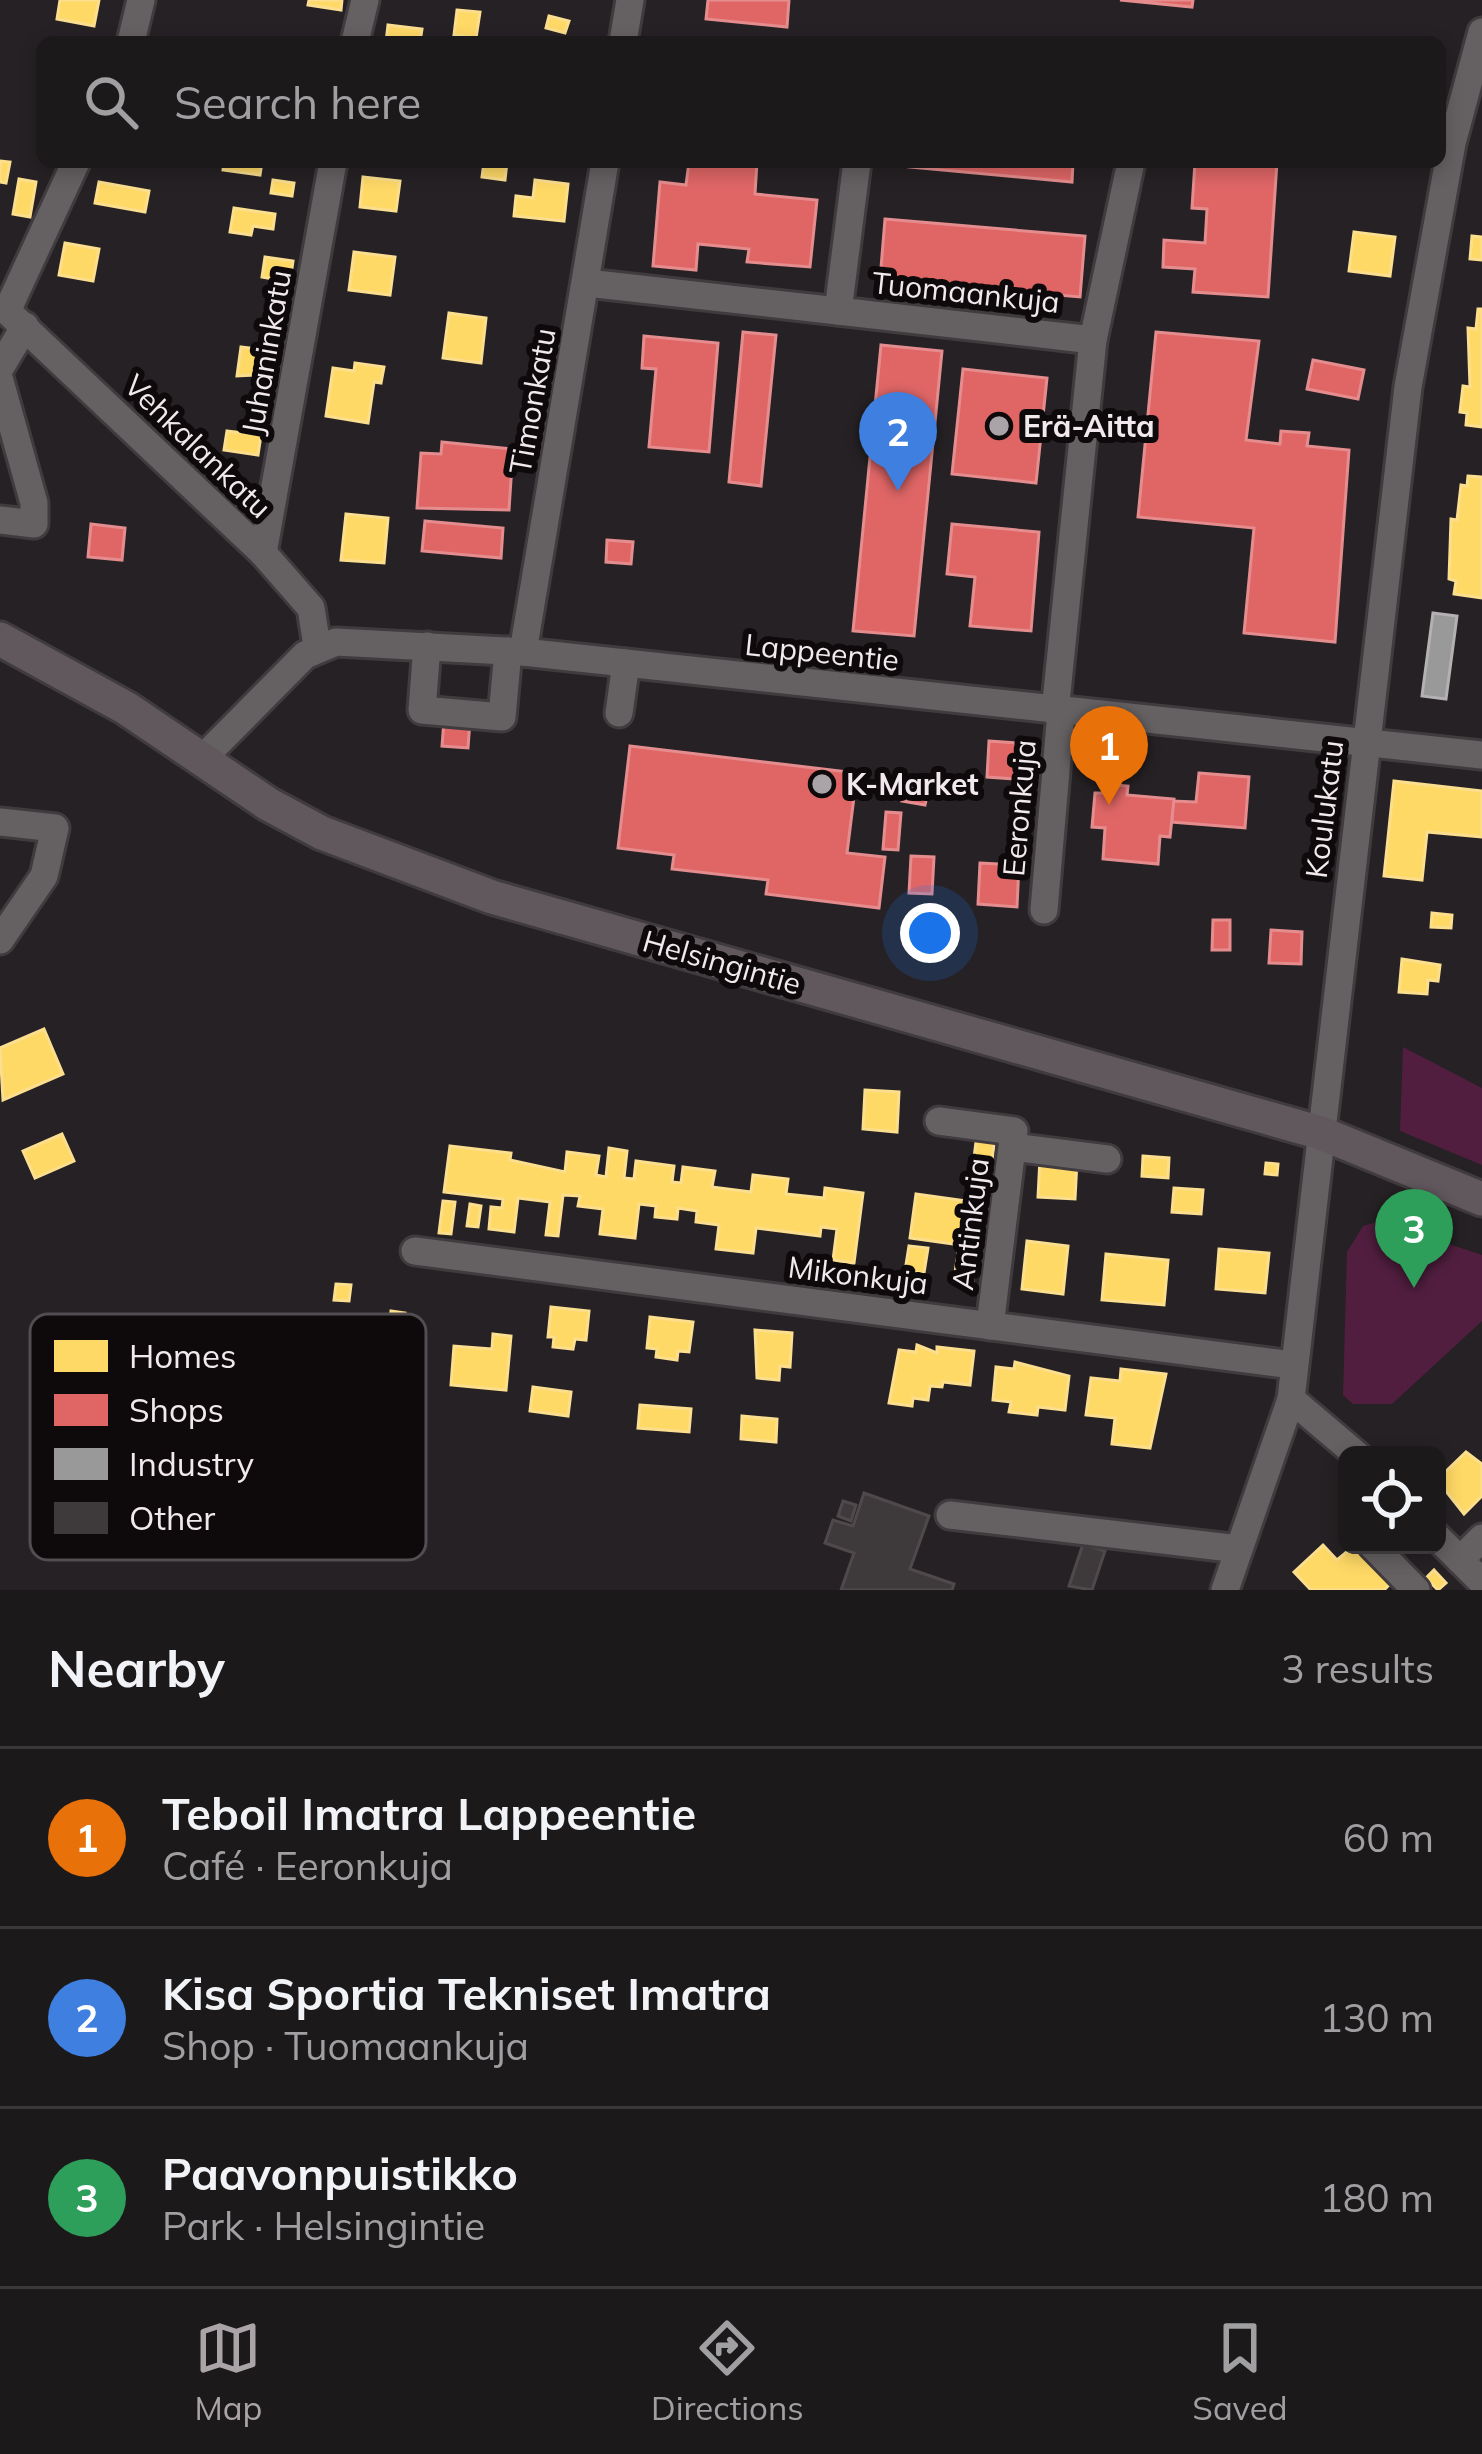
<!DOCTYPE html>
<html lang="en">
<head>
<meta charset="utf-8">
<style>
	:root { --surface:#1c191b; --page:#252224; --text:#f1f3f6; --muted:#a0a0a3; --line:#3a383a; --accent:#aaa3a7 }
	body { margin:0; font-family:Mulish,sans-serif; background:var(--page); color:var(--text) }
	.controls { position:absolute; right:36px; bottom:36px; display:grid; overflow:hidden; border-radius:18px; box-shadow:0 6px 18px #0003 }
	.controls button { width:108px; height:108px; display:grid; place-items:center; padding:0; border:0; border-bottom:3px solid var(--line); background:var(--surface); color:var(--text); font:60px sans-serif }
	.you { position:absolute; left:930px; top:933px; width:42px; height:42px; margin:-30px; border:9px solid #fff; border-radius:50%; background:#1a73e8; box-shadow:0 0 0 18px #1a73e833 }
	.badge { display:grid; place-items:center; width:78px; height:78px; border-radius:50%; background:var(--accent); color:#fff; font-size:39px; font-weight:700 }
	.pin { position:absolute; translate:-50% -99px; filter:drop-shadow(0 3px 6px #0008) }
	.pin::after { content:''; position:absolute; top:63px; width:42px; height:36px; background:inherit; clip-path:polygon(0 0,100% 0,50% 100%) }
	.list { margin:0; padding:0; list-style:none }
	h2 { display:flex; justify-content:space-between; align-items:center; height:156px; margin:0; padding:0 48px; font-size:51px }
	h2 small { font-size:39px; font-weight:400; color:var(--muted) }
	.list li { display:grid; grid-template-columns:78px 1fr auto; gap:36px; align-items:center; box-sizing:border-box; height:180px; padding:0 48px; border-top:3px solid var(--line) }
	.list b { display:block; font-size:45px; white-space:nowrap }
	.list p { margin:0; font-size:39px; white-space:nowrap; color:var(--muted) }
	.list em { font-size:39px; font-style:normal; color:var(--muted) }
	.icon { flex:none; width:66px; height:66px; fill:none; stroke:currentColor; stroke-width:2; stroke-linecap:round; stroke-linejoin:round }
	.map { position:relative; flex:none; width:1482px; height:1590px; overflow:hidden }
	.search { position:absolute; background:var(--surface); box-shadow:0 6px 18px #0003; left:36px; right:36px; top:36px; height:132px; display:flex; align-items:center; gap:30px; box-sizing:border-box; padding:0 42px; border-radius:18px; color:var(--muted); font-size:45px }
	.sheet { height:696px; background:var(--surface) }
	nav { display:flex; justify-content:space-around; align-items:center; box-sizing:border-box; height:168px; border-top:3px solid var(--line); background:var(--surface); font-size:33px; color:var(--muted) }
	nav a { display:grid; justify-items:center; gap:6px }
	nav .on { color:var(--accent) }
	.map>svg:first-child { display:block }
</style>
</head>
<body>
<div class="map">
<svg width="1482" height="1590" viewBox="0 0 1482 1590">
	<rect width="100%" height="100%" fill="#262124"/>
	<!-- park -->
	<g fill="#511e3f">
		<path d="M1403,1047L1482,1088V1165L1400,1131Z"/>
		<path d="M1380,1221L1482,1255V1321L1392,1404H1353L1343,1395L1347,1252L1363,1226Z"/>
	</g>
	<!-- homes -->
	<g fill="#ffd966" stroke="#fbde8e" stroke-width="3">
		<path d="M60,0H99L94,26L57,19Z"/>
		<path d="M309,0H342L341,10L308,5Z"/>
		<path d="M457,10L480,12L476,38L454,35Z"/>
		<path d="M549,16L569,21L565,33L546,28Z"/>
		<path d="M388,25L422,29L420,42H386Z"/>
		<path d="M0,161L10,162L6,183L0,182Z"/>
		<path d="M224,162H262L260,175L223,170Z"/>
		<path d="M484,162H507L505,180L482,177Z"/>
		<path d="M363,177L400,181L396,211L360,207Z"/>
		<path d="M19,179L36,182L30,217L13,214Z"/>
		<path d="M273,180L294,183L292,196L271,193Z"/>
		<path d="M535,180L568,184L564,221L514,216L516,196L533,198Z"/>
		<path d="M99,182L149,191L145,212L95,203Z"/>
		<path d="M234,208L275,214L273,229L253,226L251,235L230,232Z"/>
		<path d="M1354,232L1395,237L1390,276L1349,271Z"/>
		<path d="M1472,236L1482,237V260L1470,259Z"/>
		<path d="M65,243L99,249L93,281L59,275Z"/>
		<path d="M354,252L395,257L390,295L349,290Z"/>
		<path d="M265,257L293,261L290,282L262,277Z"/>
		<path d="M1478,309H1482V427L1466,425L1467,413L1460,412L1463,386L1470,387L1468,328L1476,329Z"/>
		<path d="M449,313L486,318L481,363L443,358Z"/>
		<path d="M241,347L276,351L273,374L237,376Z"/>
		<path d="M355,363L384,367L381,383L374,382L368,423L326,416L333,368L354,371Z"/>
		<path d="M227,431L261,435L258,455L224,450Z"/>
		<path d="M1468,476L1482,477V598L1454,594L1456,581L1449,579L1451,519L1457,520L1461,485L1467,486Z"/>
		<path d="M346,514L388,518L384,563L341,560Z"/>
		<path d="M1394,781L1482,791V837L1427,832L1422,880L1384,876Z"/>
		<path d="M1432,913L1452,915L1451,928L1431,927Z"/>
		<path d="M1402,959L1440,965L1438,981L1428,980L1427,994L1399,992Z"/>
		<path d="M44,1029L63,1074L3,1100L0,1048Z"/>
		<path d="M865,1090L899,1092L897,1132L863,1129Z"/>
		<path d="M62,1134L74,1161L35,1178L23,1151Z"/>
		<path d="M977,1134L995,1136L989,1184L971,1182Z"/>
		<path d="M450,1146L511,1153L510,1160L565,1172L567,1152L599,1156L596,1175L606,1177L609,1148L627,1151L624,1178L634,1179L636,1161L674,1166L672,1182L681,1183L683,1167L715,1171L712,1187L751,1192L753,1175L788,1179L786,1194L824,1198L825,1188L863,1193L854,1263L833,1260L837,1229L821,1227L820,1236L756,1228L753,1253L716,1249L719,1225L696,1222L697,1211L678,1208L677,1219L655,1217L656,1206L639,1204L635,1238L600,1234L603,1209L578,1206L580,1196L563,1195L558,1236L546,1235L550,1202L518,1198L514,1232L489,1229L491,1207L502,1208L503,1199L444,1192Z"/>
		<path d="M1143,1156L1169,1158L1168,1178L1142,1176Z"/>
		<path d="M1040,1158L1077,1161L1075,1199L1038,1197Z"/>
		<path d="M1266,1163L1278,1164L1277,1175L1265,1174Z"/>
		<path d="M1174,1188L1203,1190L1201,1214L1172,1212Z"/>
		<path d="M916,1194L981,1203L975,1247L910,1238Z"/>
		<path d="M443,1201L455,1202L451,1234L439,1233Z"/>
		<path d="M470,1204L481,1206L478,1227L467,1226Z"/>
		<path d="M1027,1241L1068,1246L1063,1294L1022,1289Z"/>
		<path d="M909,1246L928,1248L924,1273L905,1271Z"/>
		<path d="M1219,1249L1269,1253L1265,1293L1216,1289Z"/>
		<path d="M958,1253L977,1256L973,1282L954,1279Z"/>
		<path d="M1106,1254L1168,1260L1164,1305L1102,1300Z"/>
		<path d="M336,1284L351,1285L349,1301L334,1300Z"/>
		<path d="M551,1307L589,1311L586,1340L575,1339L573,1349L553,1347L554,1337H548Z"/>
		<path d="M391,1311L405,1313L401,1337L387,1334Z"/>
		<path d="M650,1317L693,1322L689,1352L678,1351L677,1360L656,1357L657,1349L647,1348Z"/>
		<path d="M755,1330L792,1333L790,1367L780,1366L779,1380L757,1378Z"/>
		<path d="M493,1334L511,1336L506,1390L451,1385L454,1346L492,1349Z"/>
		<path d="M917,1345L937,1353V1347L974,1351L970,1385L943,1382L942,1387L930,1386L928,1400L913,1398L912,1406L889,1403L899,1350L916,1352Z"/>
		<path d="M1015,1362L1069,1376L1065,1410L1038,1407L1037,1415L1009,1412L1011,1402L993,1400L996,1367L1014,1369Z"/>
		<path d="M1121,1369L1166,1374L1150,1448L1112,1444L1115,1418L1086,1415L1091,1378L1120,1381Z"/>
		<path d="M533,1387L571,1392L568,1416L530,1411Z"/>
		<path d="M640,1405L691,1409L689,1432L638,1428Z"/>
		<path d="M742,1416L777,1419L776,1442L741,1439Z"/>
		<path d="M1466,1452L1482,1464V1496L1464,1514L1437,1480Z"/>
		<path d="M1323,1545L1337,1560L1355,1545L1391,1583L1384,1590H1311L1294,1572Z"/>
		<path d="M1434,1570L1446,1583L1438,1590L1426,1578Z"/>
	</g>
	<!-- shops -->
	<g fill="#e06666" stroke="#e58d8e" stroke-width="3">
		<path d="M708,0H789L787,27L706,19Z"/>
		<path d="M1120,0H1193L1192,7Z"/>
		<path d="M689,162H757L755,194L817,200L810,267L747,262L749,249L698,244L696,270L653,266L660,182L686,185Z"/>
		<path d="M910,162H1073L1072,182L909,167Z"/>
		<path d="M1195,162H1277L1268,297L1193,292L1195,269L1163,267L1164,240L1205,243L1207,209L1192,208Z"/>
		<path d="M885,219L1085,236L1080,297L880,280Z"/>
		<path d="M743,332L776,335L761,486L729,482Z"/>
		<path d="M1156,332L1259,341L1246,440L1280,444L1281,431L1309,433L1307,446L1349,450L1335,642L1244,633L1254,528L1138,517Z"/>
		<path d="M644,336L718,343L709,452L649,447L656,369L642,368Z"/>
		<path d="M881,345L942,351L914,636L853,631Z"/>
		<path d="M1313,360L1364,370L1358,399L1307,389Z"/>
		<path d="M963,369L1047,378L1036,483L952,474Z"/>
		<path d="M442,442L513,449L509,510L417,508L421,453L441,454Z"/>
		<path d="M425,521L503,528L501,558L422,551Z"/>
		<path d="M91,524L125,528L122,560L88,557Z"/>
		<path d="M952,524L1039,532L1031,631L970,626L975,577L947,574Z"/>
		<path d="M607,540L633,542L631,564L606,562Z"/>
		<path d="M444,720L470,721L468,748L442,746Z"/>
		<path d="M989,741L1031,744L1028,780L987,777Z"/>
		<path d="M630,746L857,773L847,853L885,857L879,908L766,894L768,880L672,869L674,855L618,848Z"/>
		<path d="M1199,773L1249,777L1245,828L1172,822L1173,801L1196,802Z"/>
		<path d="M1104,784L1128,786L1127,795L1174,799L1170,837L1160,836L1158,864L1103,859L1105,828L1092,827L1095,793H1104Z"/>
		<path d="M904,787L928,792L925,805L902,801Z"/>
		<path d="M886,812L901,813L898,850L883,849Z"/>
		<path d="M911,856L934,857L932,894L909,893Z"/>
		<path d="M980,863L1019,865L1017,907L978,904Z"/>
		<path d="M1213,920H1230V950H1212Z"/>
		<path d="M1271,930L1302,932L1301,964L1269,963Z"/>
	</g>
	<!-- industry -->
	<path fill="#999" stroke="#b3b1b2" stroke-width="3" d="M1433,613L1457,616L1446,699L1422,696Z"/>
	<!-- building -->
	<g fill="#3e3a3c" stroke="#4f494c" stroke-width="3">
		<path d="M864,1493L929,1516L910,1569L954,1584L952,1590H841L854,1553L825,1543L833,1520L853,1526Z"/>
		<path d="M843,1501L856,1505L851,1521L838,1516Z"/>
		<path d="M1083,1544L1105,1551L1092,1590L1069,1586Z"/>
	</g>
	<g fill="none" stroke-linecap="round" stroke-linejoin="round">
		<!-- minor casing -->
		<g stroke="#403b3e" stroke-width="33">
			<g id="minor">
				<path d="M131,42L141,0"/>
				<path d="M355,42L365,0"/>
				<path d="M623,42L630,0"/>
				<path d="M76,162L7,311L263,553L311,608L317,646"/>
				<path d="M857,162L838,311L1093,340"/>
				<path d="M587,283L838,311"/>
				<path d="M0,368L25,326"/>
				<path d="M0,381L34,503V524L0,520"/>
				<path d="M263,553L333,162"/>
				<path d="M427,646L422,710L502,717L508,651"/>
				<path d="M523,652L605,162"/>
				<path d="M1055,712L1093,340L1131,162"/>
				<path d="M619,713L626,663"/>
				<path d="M201,760L305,655L336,642L523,652L1482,755"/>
				<path d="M0,822L55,828L44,876L0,940"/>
				<path d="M1044,910L1061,712"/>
				<path d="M939,1121L1014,1131L990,1326"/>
				<path d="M1013,1147L1107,1159"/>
				<path d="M415,1251L1293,1365"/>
				<path d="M1291,1399L1357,1455"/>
				<path d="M950,1515L1239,1549"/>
				<path d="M1437,1537L1482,1582"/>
				<path d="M1372,1545L1416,1590"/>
				<path d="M1460,1560L1482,1538"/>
				<path d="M1225,1590L1291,1399L1408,387L1452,143L1482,32"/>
			</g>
		</g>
		<!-- major casing -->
		<g stroke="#403b3e" stroke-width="39">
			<path id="major" d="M0,639L126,708L268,804L322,833L492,897L1321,1133L1482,1199"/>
		</g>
		<!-- minor -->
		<use href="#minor" stroke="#656163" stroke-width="27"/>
		<!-- major -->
		<use href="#major" stroke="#61585d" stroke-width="33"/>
	</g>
	<!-- markers -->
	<g fill="#aaa3a7" stroke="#0e0a0c" stroke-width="4.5">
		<circle cx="999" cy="426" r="12"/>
		<circle cx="822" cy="784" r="12"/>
	</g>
	<g text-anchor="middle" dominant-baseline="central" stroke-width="12" stroke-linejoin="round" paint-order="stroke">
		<!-- street labels -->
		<g font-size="30" fill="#f1e9ed" stroke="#0e0a0c">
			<text transform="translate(966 292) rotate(6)">Tuomaankuja</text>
			<text transform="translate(266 352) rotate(-80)">Juhaninkatu</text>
			<text transform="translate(532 401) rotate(-80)">Timonkatu</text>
			<text transform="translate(198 446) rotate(44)">Vehkalankatu</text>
			<text transform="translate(822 652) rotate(6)">Lappeentie</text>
			<text transform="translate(1019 808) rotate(-85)">Eeronkuja</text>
			<text transform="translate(1324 809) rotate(-83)">Koulukatu</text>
			<text transform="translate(722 962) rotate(16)">Helsingintie</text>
			<text transform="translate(970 1224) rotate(-83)">Antinkuja</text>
			<text transform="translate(858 1275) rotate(7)">Mikonkuja</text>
		</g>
		<!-- poi labels -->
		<g font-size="30" font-weight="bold" fill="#f1e9ed" stroke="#0e0a0c" text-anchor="start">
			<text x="1023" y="426">Erä-Aitta</text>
			<text x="846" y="784">K-Market</text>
		</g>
	</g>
	<!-- legend -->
	<rect x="30" y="1314" width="396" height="246" rx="18" fill="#0e0a0c" stroke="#524d50" stroke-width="3"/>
	<rect x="54" y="1340" width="54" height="32" fill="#ffd966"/>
	<rect x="54" y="1394" width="54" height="32" fill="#e06666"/>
	<rect x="54" y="1448" width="54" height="32" fill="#999"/>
	<rect x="54" y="1502" width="54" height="32" fill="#3e3a3c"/>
	<g font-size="33" fill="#f1e9ed">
		<text x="129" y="1368">Homes</text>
		<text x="129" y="1422">Shops</text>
		<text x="129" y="1476">Industry</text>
		<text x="129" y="1530">Other</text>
	</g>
</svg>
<div class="controls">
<button><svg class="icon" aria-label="locate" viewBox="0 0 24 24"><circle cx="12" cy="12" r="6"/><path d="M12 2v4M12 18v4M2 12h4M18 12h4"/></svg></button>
</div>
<div class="you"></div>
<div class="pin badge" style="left:1109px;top:805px;background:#e8710a">1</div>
<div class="pin badge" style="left:898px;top:491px;background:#3f7fe0">2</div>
<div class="pin badge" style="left:1414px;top:1288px;background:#2e9e5b">3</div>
<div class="search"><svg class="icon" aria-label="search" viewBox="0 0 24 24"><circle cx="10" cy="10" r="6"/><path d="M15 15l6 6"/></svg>Search here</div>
</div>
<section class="sheet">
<h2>Nearby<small>3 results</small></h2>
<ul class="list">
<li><span class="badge" style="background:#e8710a">1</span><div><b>Teboil Imatra Lappeentie</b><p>Café · Eeronkuja</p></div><em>60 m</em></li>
<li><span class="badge" style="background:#3f7fe0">2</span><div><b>Kisa Sportia Tekniset Imatra</b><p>Shop · Tuomaankuja</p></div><em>130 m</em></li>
<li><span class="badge" style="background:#2e9e5b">3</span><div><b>Paavonpuistikko</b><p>Park · Helsingintie</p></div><em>180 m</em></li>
</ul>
</section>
<nav>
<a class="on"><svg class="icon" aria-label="map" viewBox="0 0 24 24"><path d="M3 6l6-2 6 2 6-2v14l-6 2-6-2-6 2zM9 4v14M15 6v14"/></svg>Map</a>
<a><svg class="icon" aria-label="directions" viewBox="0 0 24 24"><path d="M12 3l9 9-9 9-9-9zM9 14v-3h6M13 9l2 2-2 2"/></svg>Directions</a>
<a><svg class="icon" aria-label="saved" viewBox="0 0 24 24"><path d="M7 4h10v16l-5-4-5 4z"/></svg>Saved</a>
</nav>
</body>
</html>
